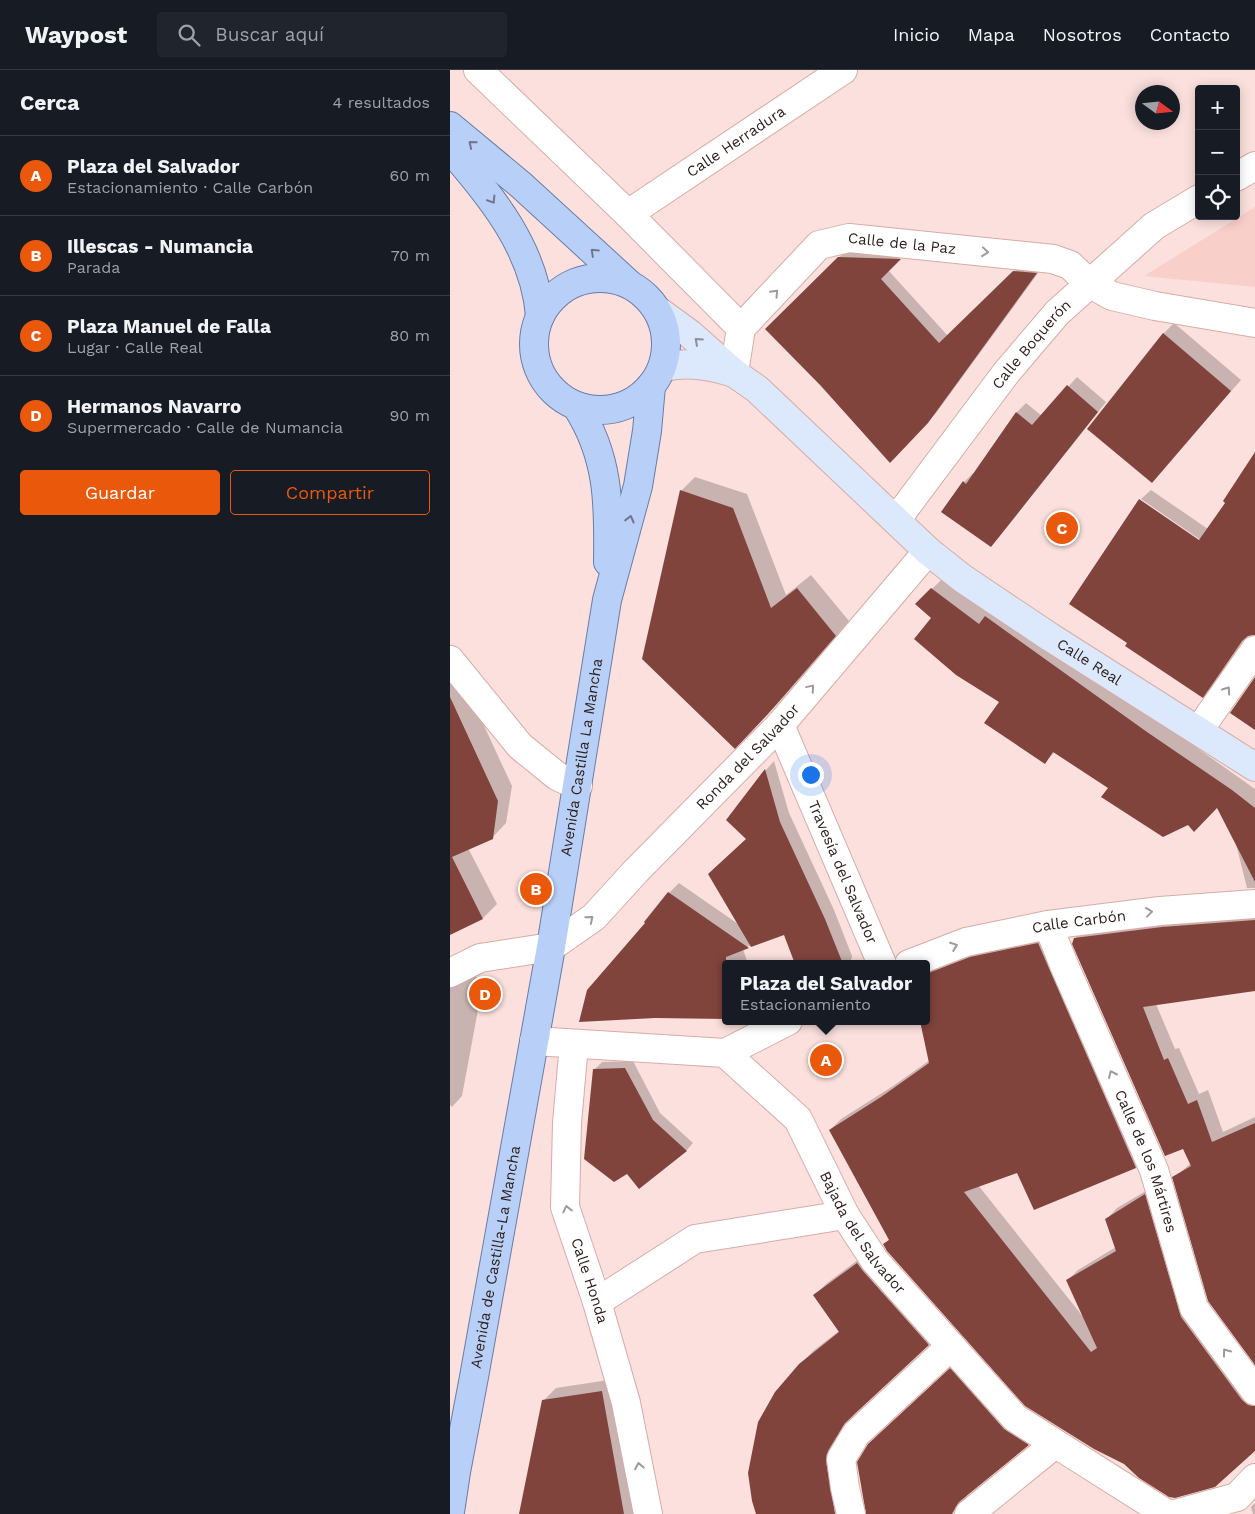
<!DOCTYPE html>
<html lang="es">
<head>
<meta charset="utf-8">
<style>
	:root { --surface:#171b24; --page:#20242c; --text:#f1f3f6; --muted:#9ea1a6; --line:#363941; --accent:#ea580c }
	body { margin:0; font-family:"Work Sans",sans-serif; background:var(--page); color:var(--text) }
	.controls { position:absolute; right:15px; top:15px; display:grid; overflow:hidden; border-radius:5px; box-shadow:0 2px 12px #0003 }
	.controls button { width:45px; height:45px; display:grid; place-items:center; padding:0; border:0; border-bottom:1px solid var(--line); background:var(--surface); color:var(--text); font:25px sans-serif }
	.compass { position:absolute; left:685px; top:15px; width:45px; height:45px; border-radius:50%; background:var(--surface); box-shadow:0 2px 12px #0003; rotate:105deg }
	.you { position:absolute; left:360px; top:704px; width:18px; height:18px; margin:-12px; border:4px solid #fff; border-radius:50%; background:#1a73e8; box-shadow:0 0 0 8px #1a73e833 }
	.badge { display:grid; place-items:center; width:32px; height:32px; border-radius:50%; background:var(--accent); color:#fff; font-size:16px; font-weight:700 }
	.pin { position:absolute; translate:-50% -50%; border:2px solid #fff; box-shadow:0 1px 5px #0006 }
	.popup { position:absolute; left:272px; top:890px; width:208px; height:65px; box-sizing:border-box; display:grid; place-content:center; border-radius:5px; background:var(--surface); filter:drop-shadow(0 1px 4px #0005); font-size:16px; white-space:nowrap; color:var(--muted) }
	.popup b { font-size:19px; color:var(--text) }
	.popup::after { content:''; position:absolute; left:50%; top:100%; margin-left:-10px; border:10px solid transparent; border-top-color:var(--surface) }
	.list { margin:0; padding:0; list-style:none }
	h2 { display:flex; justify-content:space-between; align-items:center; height:65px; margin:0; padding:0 20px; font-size:21px }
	h2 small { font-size:16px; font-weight:400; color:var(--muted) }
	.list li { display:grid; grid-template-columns:32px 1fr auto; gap:15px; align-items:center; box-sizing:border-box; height:80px; padding:0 20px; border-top:1px solid var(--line) }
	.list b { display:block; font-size:19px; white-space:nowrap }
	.list p { margin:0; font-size:16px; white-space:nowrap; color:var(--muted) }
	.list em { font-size:16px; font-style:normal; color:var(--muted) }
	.actions { display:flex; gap:10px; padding:15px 20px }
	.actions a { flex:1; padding:11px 0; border:1px solid var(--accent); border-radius:5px; text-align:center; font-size:18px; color:var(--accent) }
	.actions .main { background:var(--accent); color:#fff }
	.icon { flex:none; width:28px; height:28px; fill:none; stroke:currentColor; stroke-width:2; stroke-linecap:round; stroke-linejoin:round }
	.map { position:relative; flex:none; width:805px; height:1444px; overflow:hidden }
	header { display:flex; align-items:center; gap:30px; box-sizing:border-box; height:70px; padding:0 25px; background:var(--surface); border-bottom:1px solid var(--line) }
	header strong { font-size:24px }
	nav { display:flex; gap:28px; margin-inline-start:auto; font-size:18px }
	.search { width:350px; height:45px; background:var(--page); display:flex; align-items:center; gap:12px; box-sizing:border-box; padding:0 18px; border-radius:5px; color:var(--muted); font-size:19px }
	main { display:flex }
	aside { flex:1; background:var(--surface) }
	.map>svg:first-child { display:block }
</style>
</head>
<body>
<header>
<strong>Waypost</strong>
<div class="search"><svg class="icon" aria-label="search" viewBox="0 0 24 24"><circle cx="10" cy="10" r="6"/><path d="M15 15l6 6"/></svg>Buscar aquí</div>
<nav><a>Inicio</a><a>Mapa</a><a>Nosotros</a><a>Contacto</a></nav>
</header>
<main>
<aside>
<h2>Cerca<small>4 resultados</small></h2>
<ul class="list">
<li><span class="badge">A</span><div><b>Plaza del Salvador</b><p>Estacionamiento · Calle Carbón</p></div><em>60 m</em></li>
<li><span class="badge">B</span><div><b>Illescas - Numancia</b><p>Parada</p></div><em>70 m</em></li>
<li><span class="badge">C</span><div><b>Plaza Manuel de Falla</b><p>Lugar · Calle Real</p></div><em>80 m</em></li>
<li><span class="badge">D</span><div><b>Hermanos Navarro</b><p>Supermercado · Calle de Numancia</p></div><em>90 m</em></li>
</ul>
<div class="actions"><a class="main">Guardar</a><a>Compartir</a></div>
</aside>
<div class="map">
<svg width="805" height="1444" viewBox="0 0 805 1444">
	<rect width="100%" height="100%" fill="#fbe0dd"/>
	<!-- built -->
	<path fill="#f9cfca" d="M805,137V217L694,206Z"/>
	<!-- shadow -->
	<g fill="#0003">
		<path d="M400,178L457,181L438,200L498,266L573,193L594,195L486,343L440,391L380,195Z"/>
		<path d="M724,253L791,310L702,411L713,264Z"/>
		<path d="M627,307L656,332L550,466L541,476L514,412L523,403L524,404L567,342L576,333L592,346Z"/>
		<path d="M805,392V563L799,564L763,616L752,626L679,573L620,533L691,430V431L753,475L755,473L691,429L701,420L758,459Z"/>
		<path d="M245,407L297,424L336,525L361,505L399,551L332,629L285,677L231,421Z"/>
		<path d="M493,508L709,651L805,719V818H797L785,770L767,736L739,754L659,718L605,682L595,692L551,632L483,548L467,534Z"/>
		<path d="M4,591L62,716L56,753L42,768L18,778L47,834L33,848L0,864V593Z"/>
		<path d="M324,691L339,743L384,840L402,886L400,894H347L334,864L301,875L293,879L298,894H276V947L197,853L219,823L229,813L291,856L298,769L278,750L316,700Z"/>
		<path d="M805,840V921L804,920L706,934L725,979L729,978L749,1024L758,1020L773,1062L805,1047V1293L724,1108L741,1093L625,868L636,857Z"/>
		<path d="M599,863L696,1086L685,1097L568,1102L528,1115L634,1248L617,1211L628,1200L666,1177L656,1150L667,1138L706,1115L742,1236L805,1321V1379L434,1174L440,1169L380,1060L391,1049L443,1016L480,990L474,962L469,951H476V898L533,876Z"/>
		<path d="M23,904L33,913L12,1026L2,1037L0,1035V913Z"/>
		<path d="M183,991L210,1043L243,1073L236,1081L177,1102L145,999L152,992Z"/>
		<path d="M420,1181L491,1262L406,1341L390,1367L405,1444H307L350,1295L363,1281L389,1261L365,1225L377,1213Z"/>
		<path d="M505,1295L590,1362L578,1374L517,1424L516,1429L500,1444H417L429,1366Z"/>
		<path d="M165,1309L190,1444H71L93,1331L106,1318Z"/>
		<path d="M805,1433V1444H803L801,1437Z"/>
	</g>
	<!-- building -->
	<g fill="#80443d">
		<path d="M388,187L451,189L431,209L489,273L563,201L587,203L478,353L440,393L371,316L315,259Z"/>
		<path d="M713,263L781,321L702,413L637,359Z"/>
		<path d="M617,315L648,342L541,477L491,442L513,411L516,414L566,342L582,355Z"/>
		<path d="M805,382V565L798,566L792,571L753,628L675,576L677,573L619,534L689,429L749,470L775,433L773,431Z"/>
		<path d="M230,420L283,438L321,538L347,518L386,566L318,644L285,679L192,589Z"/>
		<path d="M481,518L529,554L535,546L697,662L782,720L805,738V812L767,738L744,762L738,755L713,767L651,727L658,718L603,682L595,694L534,653L549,632L506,605L464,569L481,548L465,534Z"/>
		<path d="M805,607V660L780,643Z"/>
		<path d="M0,627L48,731L43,769L2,787L33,849L0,865Z"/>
		<path d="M315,699L330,752L375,849L393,894H345L334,865L301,877L258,804L296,769L276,750Z"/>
		<path d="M218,822L299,878L276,887V949L205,948L129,952L137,920L195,853L194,852Z"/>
		<path d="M805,850V921L693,937L714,990L718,988L738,1034L747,1030L762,1072L805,1053V1295L758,1231L722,1107L741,1096L733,1079L715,1086L622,874L624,868L712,857Z"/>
		<path d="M588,873L686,1098L584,1140L567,1103L514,1122L641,1282L647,1278L616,1210L666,1181L655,1149L695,1124L731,1247L792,1330L798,1335L805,1336V1381L765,1417L725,1428L719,1427L689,1408L674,1394L644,1379L575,1336L437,1181L433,1174L439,1170L379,1060L431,1027L479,993L470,951H476V904L520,887Z"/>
		<path d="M175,998L203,1050L237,1081L189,1119L177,1104L164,1112L134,1089L143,999Z"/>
		<path d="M407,1193L413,1201L479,1275L395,1353L378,1381L376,1391L385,1444H306L302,1431L298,1403L308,1352L325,1322L349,1294L389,1262L363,1225Z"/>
		<path d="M500,1298L554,1359L579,1375L509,1432L502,1444H416L407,1392L418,1374Z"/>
		<path d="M152,1321L174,1444H69L92,1330Z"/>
	</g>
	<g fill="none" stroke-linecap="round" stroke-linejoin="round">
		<!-- street casing -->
		<g stroke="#d6aca6" stroke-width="30">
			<g id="street">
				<path d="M28,0L178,144L291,258"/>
				<path d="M786,107L805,96"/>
				<path id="s1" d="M178,144L393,0"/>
				<path id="s2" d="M291,258L369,175L399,168L603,189L620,195L639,213L662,226L705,236L805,253"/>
				<path d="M284,303L291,258"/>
				<path id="s3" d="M446,450L556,303L607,243L704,156L749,129"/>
				<path d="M0,590L70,676L107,706L128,716"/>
				<path id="s4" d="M330,655L432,894"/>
				<path d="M749,660L805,580"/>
				<path id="s5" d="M598,855L614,895L704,1100L744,1238L805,1321"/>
				<path id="s6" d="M459,894L516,872L598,855L710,841L805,834"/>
				<path id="s7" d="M0,903L30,888L101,877L144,847L185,802L330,655L478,481"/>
				<path id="s8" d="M84,971L275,983L348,1049L395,1145L425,1191L565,1348L717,1444"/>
				<path id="s9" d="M124,974L117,1053L115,1137L147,1232L176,1333L198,1444"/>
				<path d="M275,983L338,951"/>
				<path d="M147,1232L245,1169L395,1145"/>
				<path d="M401,1444L395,1418L391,1389L406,1364L501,1276"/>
				<path d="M519,1444L605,1374"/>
				<path d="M725,1444L787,1427L805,1408"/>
			</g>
		</g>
		<!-- secondary casing -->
		<g stroke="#d6aca6" stroke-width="30">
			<g id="secondary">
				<path id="s10" d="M207,240L240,264L284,303L307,319L478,481L512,508L600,567L805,697"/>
				<path d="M212,298C235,291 258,295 281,302"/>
			</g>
		</g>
		<!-- primary casing -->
		<g stroke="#697da7" stroke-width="30">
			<g id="primary">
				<path d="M0,56L71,115L179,214"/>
				<path d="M0,79C42,127 85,180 90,246"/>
				<circle cx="150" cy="274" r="66"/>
				<path d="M127,337C159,387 159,434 158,492"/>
				<path id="s11" d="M0,1442L6,1402L24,1307L101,877L157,530L188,416L197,361L201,316"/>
			</g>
		</g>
		<!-- street -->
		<use href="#street" stroke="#fff" stroke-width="28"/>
		<!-- secondary -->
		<use href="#secondary" stroke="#dce8fb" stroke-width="28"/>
		<!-- primary -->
		<use href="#primary" stroke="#b8d0f7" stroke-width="28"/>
	</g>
	<!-- one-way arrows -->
	<defs><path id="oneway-chevron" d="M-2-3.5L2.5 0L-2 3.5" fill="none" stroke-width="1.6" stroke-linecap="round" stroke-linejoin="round" transform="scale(1.25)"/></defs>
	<g stroke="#727689">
		<use href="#oneway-chevron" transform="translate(22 74) rotate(-140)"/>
		<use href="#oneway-chevron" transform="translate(42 130) rotate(58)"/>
		<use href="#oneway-chevron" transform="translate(144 182) rotate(-137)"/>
		<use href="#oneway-chevron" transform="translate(180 449) rotate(-76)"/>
	</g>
	<g stroke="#a09998">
		<use href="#oneway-chevron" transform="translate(535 182) rotate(6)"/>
		<use href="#oneway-chevron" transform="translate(325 223) rotate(-47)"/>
		<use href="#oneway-chevron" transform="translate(361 618) rotate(-50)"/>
		<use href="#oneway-chevron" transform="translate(777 620) rotate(-55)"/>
		<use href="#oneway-chevron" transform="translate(699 842) rotate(-7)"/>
		<use href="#oneway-chevron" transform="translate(140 849) rotate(-39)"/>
		<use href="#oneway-chevron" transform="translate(504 876) rotate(-21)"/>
		<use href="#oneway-chevron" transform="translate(662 1004) rotate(-114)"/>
		<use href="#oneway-chevron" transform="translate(117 1139) rotate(-102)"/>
		<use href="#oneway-chevron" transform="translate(776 1282) rotate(-126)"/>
		<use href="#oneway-chevron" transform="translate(189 1396) rotate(-101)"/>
	</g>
	<use stroke="#8d8d96" href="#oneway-chevron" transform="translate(248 271) rotate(-138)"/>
	<g text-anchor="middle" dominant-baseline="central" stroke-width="5" stroke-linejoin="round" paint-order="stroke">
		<!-- street labels -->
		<g font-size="15" fill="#2d1d1b" stroke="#fbf2f1">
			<text stroke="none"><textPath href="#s1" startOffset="130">Calle Herradura</textPath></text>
			<text stroke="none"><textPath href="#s2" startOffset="198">Calle de la Paz</textPath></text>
			<text stroke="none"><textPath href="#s3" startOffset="222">Calle Boquerón</textPath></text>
			<text stroke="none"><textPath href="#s10" startOffset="559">Calle Real</textPath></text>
			<text stroke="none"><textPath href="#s11" startOffset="766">Avenida Castilla La Mancha</textPath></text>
			<text stroke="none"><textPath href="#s7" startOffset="380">Ronda del Salvador</textPath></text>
			<text stroke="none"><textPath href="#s4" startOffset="160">Travesía del Salvador</textPath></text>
			<text stroke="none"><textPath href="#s6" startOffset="176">Calle Carbón</textPath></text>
			<text stroke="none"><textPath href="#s5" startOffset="256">Calle de los Mártires</textPath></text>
			<text stroke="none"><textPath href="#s8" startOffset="421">Bajada del Salvador</textPath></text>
			<text stroke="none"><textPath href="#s11" startOffset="259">Avenida de Castilla-La Mancha</textPath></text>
			<text stroke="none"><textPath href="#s9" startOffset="241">Calle Honda</textPath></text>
		</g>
	</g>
</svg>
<div class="controls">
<button>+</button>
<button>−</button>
<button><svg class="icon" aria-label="locate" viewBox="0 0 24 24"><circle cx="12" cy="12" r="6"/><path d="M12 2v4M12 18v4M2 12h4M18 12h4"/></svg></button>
</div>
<svg class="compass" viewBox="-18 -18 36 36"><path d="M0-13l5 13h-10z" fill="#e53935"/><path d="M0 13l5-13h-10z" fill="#9ea1a6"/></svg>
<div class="you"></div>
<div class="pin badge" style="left:376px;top:990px">A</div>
<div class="popup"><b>Plaza del Salvador</b>Estacionamiento</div>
<div class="pin badge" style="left:86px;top:819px">B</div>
<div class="pin badge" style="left:612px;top:458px">C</div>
<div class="pin badge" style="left:35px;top:924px">D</div>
</div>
</main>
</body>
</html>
